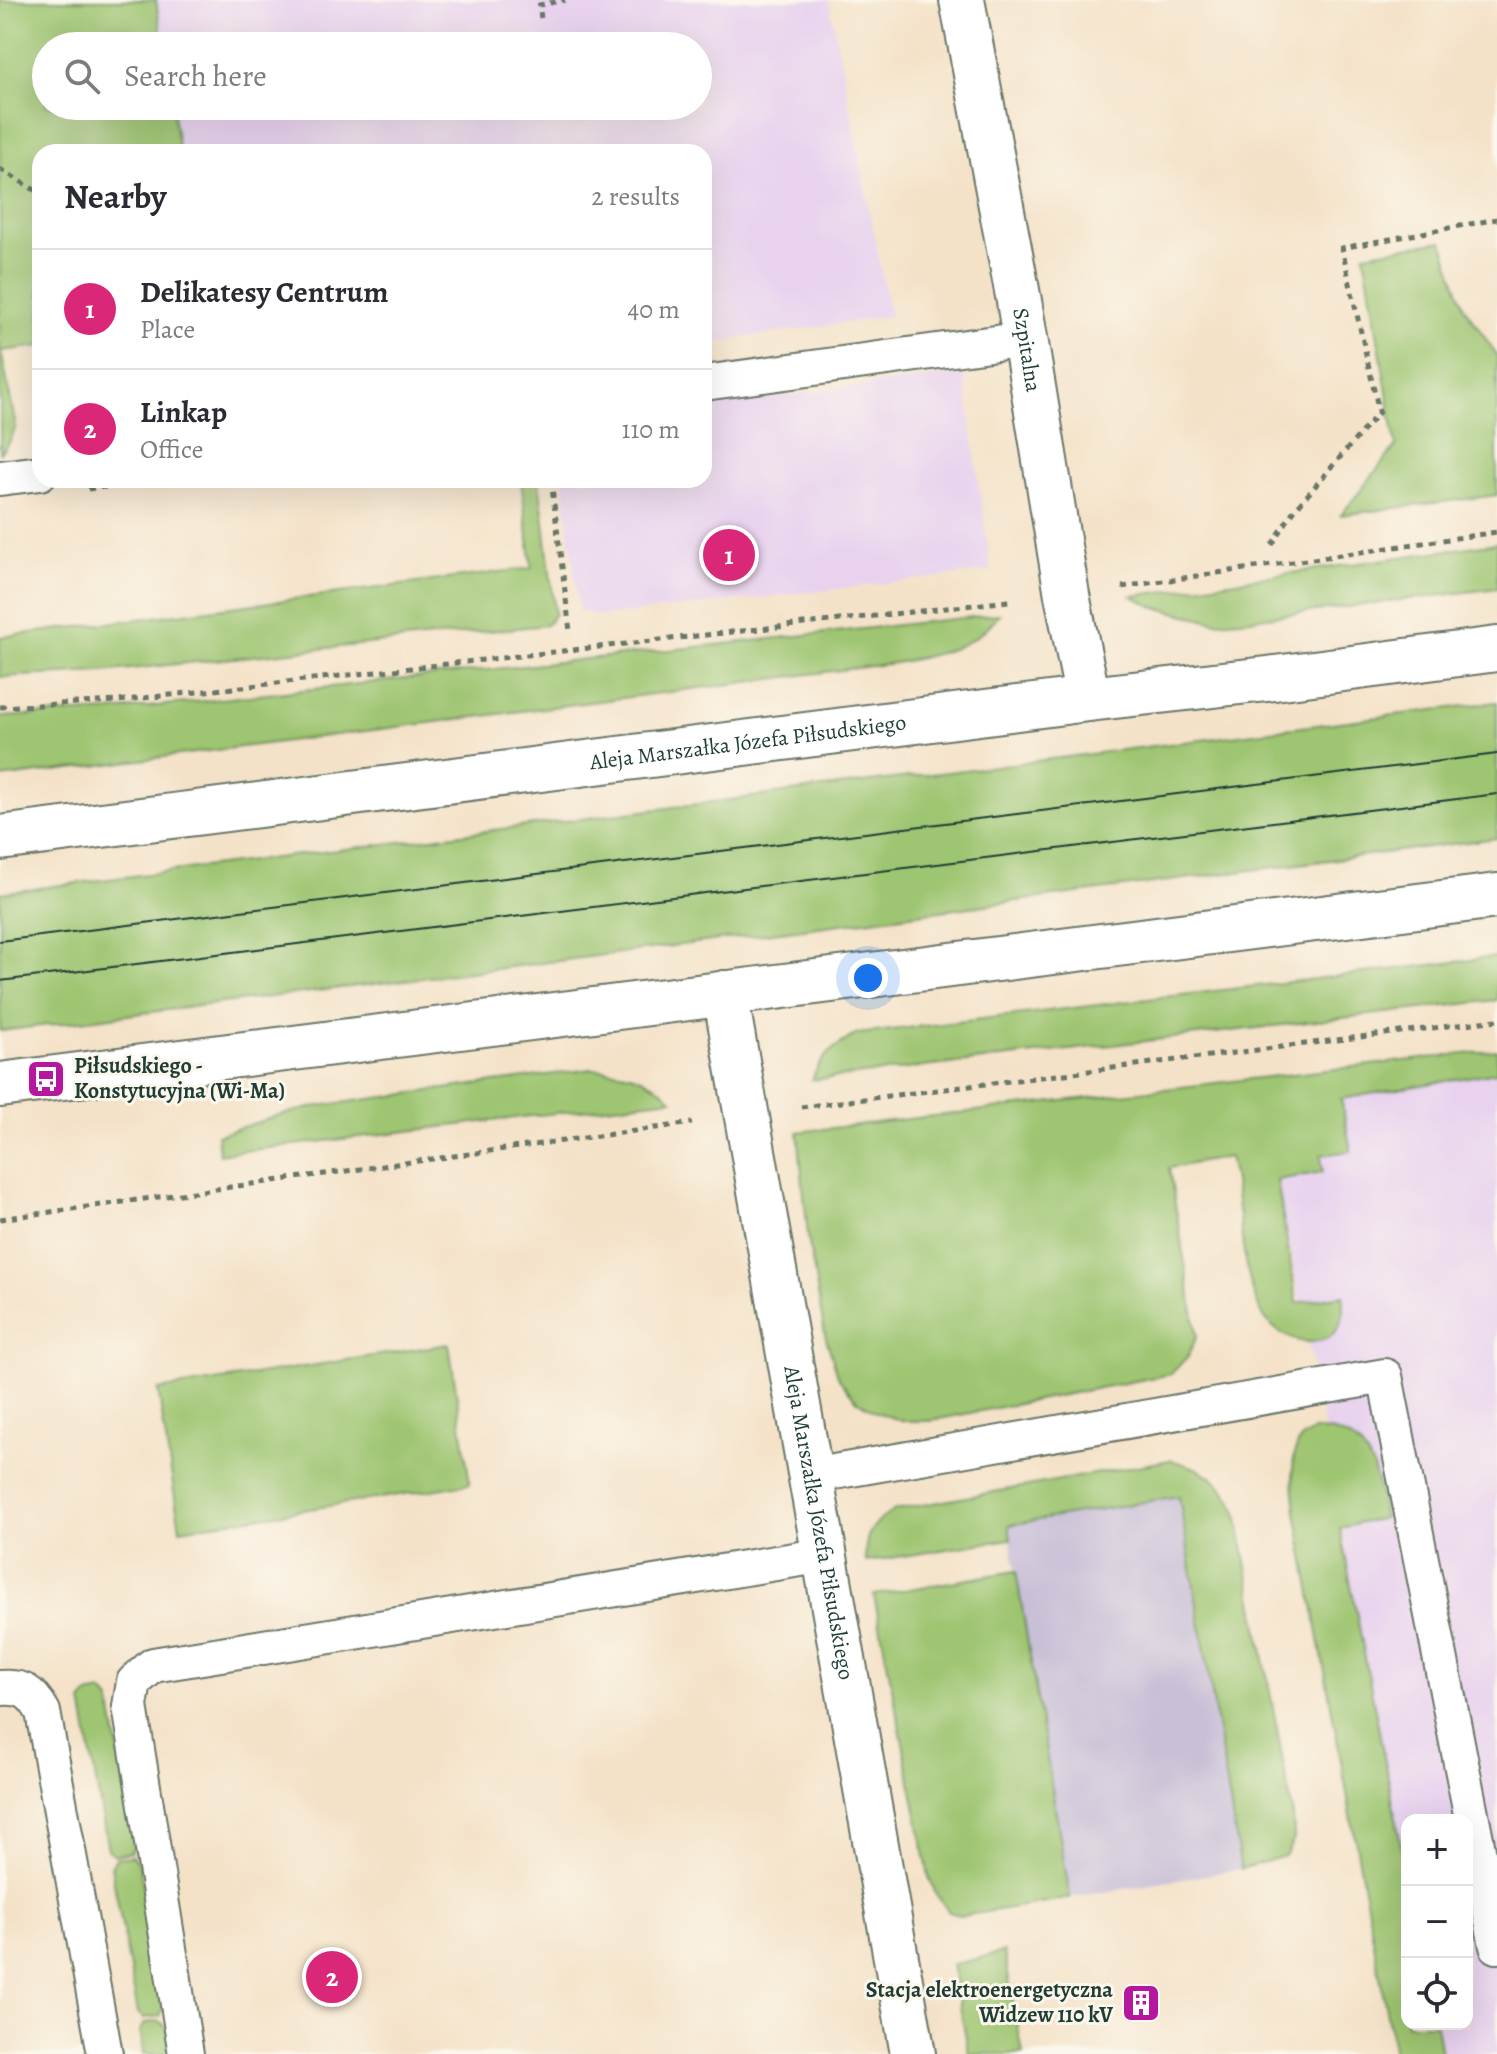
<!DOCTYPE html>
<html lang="en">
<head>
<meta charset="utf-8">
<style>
	:root { --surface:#fff; --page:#f2f2f3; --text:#2b2b33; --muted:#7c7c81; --line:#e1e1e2; --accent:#db2777 }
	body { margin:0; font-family:Alegreya,serif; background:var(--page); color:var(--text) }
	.controls { position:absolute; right:24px; bottom:24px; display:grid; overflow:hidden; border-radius:16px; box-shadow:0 8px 32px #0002 }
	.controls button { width:72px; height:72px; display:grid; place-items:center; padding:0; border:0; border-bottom:2px solid var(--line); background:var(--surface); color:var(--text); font:40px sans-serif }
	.you { position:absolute; left:868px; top:978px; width:28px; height:28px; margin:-20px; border:6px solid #fff; border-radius:50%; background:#1a73e8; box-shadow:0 0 0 12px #1a73e833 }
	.badge { display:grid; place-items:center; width:52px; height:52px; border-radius:50%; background:var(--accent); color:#fff; font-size:26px; font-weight:700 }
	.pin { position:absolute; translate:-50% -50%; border:4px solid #fff; box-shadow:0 2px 8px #0006 }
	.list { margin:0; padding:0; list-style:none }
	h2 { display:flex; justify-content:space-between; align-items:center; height:104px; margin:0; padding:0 32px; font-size:34px }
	h2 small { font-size:26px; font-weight:400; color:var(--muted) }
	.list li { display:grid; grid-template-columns:52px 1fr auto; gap:24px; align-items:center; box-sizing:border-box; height:120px; padding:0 32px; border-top:2px solid var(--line) }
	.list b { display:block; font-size:30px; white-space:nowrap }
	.list p { margin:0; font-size:26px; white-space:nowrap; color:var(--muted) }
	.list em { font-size:26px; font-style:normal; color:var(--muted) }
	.icon { flex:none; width:44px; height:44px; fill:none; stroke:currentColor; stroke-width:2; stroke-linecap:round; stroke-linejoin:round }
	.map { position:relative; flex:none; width:1497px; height:2054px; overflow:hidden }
	.search { position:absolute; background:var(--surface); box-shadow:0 8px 32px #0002; left:32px; top:32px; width:680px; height:88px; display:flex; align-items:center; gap:20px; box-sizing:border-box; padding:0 28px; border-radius:44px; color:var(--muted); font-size:30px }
	.panel { position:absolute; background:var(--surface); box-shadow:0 8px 32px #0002; left:32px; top:144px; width:680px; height:344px; border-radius:24px }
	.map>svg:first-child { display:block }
</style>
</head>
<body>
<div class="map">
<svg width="1497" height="2054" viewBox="0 0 1497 2054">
	<rect width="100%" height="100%" fill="#fbf7ec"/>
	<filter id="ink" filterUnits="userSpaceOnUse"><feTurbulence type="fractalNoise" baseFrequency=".0125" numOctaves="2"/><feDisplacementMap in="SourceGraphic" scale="16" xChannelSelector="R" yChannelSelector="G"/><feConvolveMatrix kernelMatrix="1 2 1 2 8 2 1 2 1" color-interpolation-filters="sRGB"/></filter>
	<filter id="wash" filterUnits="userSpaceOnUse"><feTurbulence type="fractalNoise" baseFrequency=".006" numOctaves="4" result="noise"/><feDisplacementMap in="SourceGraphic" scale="32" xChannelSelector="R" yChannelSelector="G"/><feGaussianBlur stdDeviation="1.8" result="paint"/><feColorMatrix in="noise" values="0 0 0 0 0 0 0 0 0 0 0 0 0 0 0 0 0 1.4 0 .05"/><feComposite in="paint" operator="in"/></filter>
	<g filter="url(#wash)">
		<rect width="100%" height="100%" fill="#f4e2c8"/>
		<!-- built -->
		<g fill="#e8d2ee">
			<path d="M156,0H829L890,316L704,344V152H179L172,106H698V46H163Z"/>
			<path d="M964,373L991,571L613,615L596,616L585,611L579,612L563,480H704V406Z"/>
			<path d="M1497,1063V2054H1436L1431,2024H1467V1820H1407V1891L1317,1388L1262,1104Z"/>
		</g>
		<!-- industrial -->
		<path fill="#c9bfd7" d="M1179,1496L1241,1869L1070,1898L1008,1525Z"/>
		<!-- green -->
		<g fill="#9ec571" stroke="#5e8152" stroke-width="2">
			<path d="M0,0H156L163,46H46V106H172L179,152H40V346L1,351L16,427L10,441L0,453Z"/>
			<path d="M1442,241L1464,307L1497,355V495L1341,515L1396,446L1364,254Z"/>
			<path d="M521,480H539L555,614L546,625L102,672L0,677V637L532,568Z"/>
			<path d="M1497,543V588L1251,619L1216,622L1154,607L1132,596Z"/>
			<path d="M999,614C974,649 935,655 895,663L0,778V717L111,711Z"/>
			<path d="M1497,702V838L581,958L0,1031V893Z"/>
			<path d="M1497,957V1000L812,1080C820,1056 836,1045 858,1034Z"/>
			<path d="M1497,1050V1072L1341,1099L1351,1151L1321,1155L1323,1172L1277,1180L1297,1303L1343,1295C1353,1359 1276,1354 1257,1303C1239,1257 1241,1204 1229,1157L1169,1168L1197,1336L1188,1356L1171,1374L929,1421H902L876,1412L856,1400L839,1379L825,1335L808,1237L798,1132Z"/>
			<path d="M591,1069C625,1071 647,1074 672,1099L219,1154L217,1135L277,1116L318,1106Z"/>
			<path d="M449,1344L470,1484L180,1529L158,1390Z"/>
			<path d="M1314,1430C1372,1430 1376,1472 1384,1518L1340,1528L1407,1876V2024H1436L1441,2054H1394L1296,1512C1294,1492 1288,1453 1302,1438C1305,1435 1310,1433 1314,1430Z"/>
			<path d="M1170,1460C1204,1468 1218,1477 1236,1508L1293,1816L1294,1839L1285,1856L1241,1869L1179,1496L1009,1525L1011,1539L866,1562C863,1535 872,1523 895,1510Z"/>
			<path d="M1016,1571L1070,1898L962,1916L949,1912L936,1894L929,1877L874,1595Z"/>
			<path d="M103,1692L110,1700L135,1843L131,1852L115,1855L108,1850L82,1702L87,1695Z"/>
			<path d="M132,1856L139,1863L164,2007L160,2016L144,2018L138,2013L111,1866L116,1858Z"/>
			<path d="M1004,1952L1023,2054H969L952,1965Z"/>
			<path d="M160,2021L168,2029L172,2054H144L140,2031L145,2023Z"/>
		</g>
	</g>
	<g filter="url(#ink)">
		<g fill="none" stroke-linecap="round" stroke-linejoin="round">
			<!-- lane casing -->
			<g stroke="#6a7768" stroke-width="38">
				<g id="lane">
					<path d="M704,383L1025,339"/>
					<path d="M0,478L40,473"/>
					<path d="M811,1476L1385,1376L1497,1946"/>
					<path d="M0,1688C23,1686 32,1692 43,1712L105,2054"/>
					<path d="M186,2054L130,1706L134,1682L153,1665L825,1555"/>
				</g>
			</g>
			<!-- street casing -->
			<g stroke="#6a7768" stroke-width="48">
				<g id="street">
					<path id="s1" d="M962,0L1019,301L1067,595L1088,699"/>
					<path id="s2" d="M725,993L913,2054"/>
				</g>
			</g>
			<!-- secondary casing -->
			<g stroke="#6a7768" stroke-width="48">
				<g id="secondary">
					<path id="s3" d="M0,838L1088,699L1267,679L1497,649"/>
					<path d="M0,1085C499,1021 998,957 1497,896"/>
				</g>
			</g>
			<!-- path -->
			<g stroke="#6a7768" stroke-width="5" stroke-dasharray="6 6" stroke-linecap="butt">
				<path d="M541,18L539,5L565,0"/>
				<path d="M0,169L40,193"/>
				<path d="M551,480L570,631"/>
				<path d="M88,489L166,480"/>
				<path d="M1272,545L1292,513L1379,412L1342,248L1497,219"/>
				<path d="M1122,587L1497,532"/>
				<path d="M0,707L117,701L1009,601"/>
				<path d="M801,1107L1497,1020"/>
				<path d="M0,1219L692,1123"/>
			</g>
			<!-- lane -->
			<use href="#lane" stroke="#fff" stroke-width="34"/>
			<!-- street -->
			<use href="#street" stroke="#fff" stroke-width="44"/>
			<!-- secondary -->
			<use href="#secondary" stroke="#fff" stroke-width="44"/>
			<!-- tram -->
			<g stroke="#1f3d34" stroke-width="2">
				<path d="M0,941L1497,754"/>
				<path d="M0,981L1497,794"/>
			</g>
		</g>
	</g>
	<!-- icons -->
	<defs>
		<g id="bus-square" transform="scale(2)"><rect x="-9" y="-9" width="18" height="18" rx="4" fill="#b5179e" stroke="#fbf7ec"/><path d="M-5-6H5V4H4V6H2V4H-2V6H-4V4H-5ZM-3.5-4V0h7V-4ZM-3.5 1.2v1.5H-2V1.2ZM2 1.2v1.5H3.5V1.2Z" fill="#fff"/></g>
		<g id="building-square" transform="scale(2)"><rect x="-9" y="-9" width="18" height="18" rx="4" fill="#b5179e" stroke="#fbf7ec"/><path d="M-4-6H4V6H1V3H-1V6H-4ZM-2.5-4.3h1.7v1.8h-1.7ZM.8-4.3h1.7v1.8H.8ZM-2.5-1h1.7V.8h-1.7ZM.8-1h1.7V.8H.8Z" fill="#fff"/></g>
	</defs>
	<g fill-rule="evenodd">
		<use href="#bus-square" x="46" y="1079"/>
		<use href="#building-square" x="1141" y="2003"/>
	</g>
	<g text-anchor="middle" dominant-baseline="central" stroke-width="6" stroke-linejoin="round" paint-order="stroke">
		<!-- street labels -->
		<g font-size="22" fill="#1f3d34" stroke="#fbf7ec">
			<text stroke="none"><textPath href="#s1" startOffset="356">Szpitalna</textPath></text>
			<text stroke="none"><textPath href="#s3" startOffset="754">Aleja Marszałka Józefa Piłsudskiego</textPath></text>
			<text stroke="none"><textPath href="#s2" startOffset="538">Aleja Marszałka Józefa Piłsudskiego</textPath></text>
		</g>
		<!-- poi labels -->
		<g font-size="22" font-weight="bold" fill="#1f3d34" stroke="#fbf7ec" text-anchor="start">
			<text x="74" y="1066">Piłsudskiego -<tspan x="74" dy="25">Konstytucyjna (Wi-Ma)</tspan></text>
			<text x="1113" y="1990" text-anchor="end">Stacja elektroenergetyczna<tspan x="1113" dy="25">Widzew 110 kV</tspan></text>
		</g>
	</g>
</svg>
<div class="controls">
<button>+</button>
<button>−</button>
<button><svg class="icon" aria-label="locate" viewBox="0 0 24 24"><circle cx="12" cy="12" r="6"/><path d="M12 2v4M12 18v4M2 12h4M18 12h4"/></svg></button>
</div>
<div class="you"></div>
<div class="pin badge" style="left:729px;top:555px">1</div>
<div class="pin badge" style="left:332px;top:1977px">2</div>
<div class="search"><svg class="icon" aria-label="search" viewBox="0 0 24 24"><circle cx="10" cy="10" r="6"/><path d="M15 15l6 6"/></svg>Search here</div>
<section class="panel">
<h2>Nearby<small>2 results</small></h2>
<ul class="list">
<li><span class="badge">1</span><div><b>Delikatesy Centrum</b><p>Place</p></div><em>40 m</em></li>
<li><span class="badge">2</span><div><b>Linkap</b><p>Office</p></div><em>110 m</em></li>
</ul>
</section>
</div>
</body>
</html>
